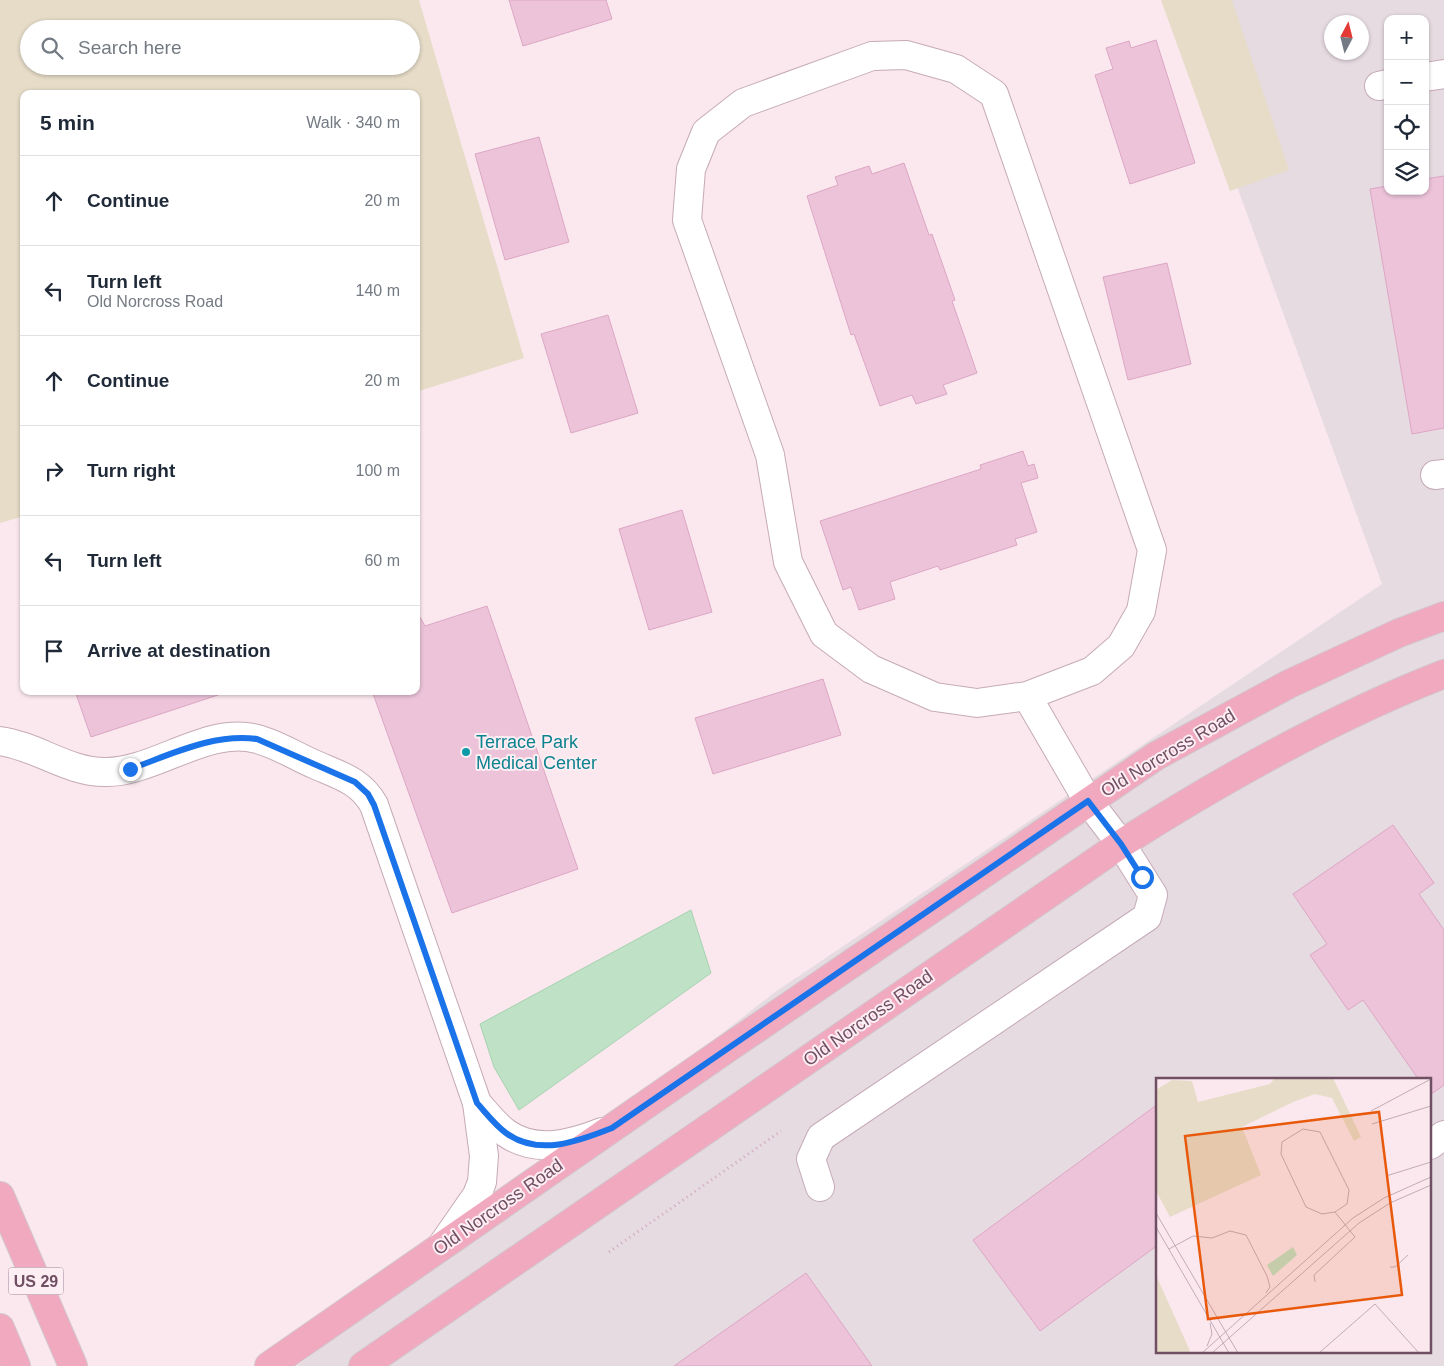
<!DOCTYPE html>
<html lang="en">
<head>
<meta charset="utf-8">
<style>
	:root { --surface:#fff; --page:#f2f2f3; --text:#1f2937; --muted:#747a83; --line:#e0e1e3 }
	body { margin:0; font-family:Arial,sans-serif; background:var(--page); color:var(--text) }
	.controls { position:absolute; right:15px; top:15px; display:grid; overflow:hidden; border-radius:10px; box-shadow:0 1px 4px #0004 }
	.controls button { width:45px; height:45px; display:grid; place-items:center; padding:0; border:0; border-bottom:1px solid var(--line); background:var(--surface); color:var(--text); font:25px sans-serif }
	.compass { position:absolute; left:1324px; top:15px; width:45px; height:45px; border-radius:50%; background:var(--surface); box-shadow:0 1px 4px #0004; rotate:7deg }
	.stop { position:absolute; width:15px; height:15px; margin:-11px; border:4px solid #1a73e8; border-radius:50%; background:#fff }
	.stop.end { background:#1a73e8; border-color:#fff; box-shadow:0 1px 5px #0008 }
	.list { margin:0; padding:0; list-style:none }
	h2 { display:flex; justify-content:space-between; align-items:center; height:65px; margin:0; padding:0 20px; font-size:21px }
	h2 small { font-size:16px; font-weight:400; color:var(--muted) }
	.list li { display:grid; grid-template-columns:32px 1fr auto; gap:15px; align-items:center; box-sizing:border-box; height:90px; padding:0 20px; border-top:1px solid var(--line) }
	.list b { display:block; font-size:19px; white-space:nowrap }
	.list p { margin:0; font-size:16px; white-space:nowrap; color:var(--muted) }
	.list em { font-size:16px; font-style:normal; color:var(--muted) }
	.icon { flex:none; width:28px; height:28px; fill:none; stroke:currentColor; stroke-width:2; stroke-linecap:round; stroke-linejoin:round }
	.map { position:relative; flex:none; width:1444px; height:1366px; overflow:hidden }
	.search { position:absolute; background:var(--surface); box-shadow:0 1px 4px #0004; left:20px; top:20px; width:400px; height:55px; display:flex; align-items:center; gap:12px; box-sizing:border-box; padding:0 18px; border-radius:28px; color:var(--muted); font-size:19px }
	.panel { position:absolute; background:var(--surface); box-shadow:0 1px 4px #0004; left:20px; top:90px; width:400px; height:605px; border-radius:10px }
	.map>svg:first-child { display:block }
</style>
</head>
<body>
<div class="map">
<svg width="1444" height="1366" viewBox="0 0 1444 1366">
	<rect width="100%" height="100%" fill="#fae8ee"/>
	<!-- industrial -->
	<path fill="#e6dbe1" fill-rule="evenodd" d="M1169,0H1444V1366H297L775,992L1382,584ZM1388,19H1425V191H1388ZM1332,22H1362V52H1332ZM1158,1080H1430V1352H1158Z"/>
	<!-- green -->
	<g fill="#e6dcc8" fill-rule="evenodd">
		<path d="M0,0H419L524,358L416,392V94H24V516L0,523ZM29,29H411V66H29Z"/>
		<path d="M1161,0H1232L1289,170L1230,191Z"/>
	</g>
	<!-- water -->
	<path fill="#bfe1c6" stroke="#a6d2b0" d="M691,910L711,973L519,1110L494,1067L480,1024Z"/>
	<!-- building -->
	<g fill="#ecc3d9" stroke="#dda6c4">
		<path d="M509,0H606L612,19L523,46Z"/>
		<path d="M1156,40L1195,163L1130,184L1095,75L1113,69L1106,48L1129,41L1131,48Z"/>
		<path d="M539,137L569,242L505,260L475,154Z"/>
		<path d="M904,163L929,235L932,234L955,300L952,301L977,373L943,385L947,394L916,404L912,395L880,406L854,334L851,335L807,196L838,185L835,177L869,166L872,174Z"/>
		<path d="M1444,176V428L1412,434L1370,189L1388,186V191H1425V179Z"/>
		<path d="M1167,263L1191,364L1128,380L1103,277Z"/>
		<path d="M608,315L638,413L571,433L541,334Z"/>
		<path d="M1023,451L1028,466L1034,464L1038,478L1021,483L1037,532L1015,539L1017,545L940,570L938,566L890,582L895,599L859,610L851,587L843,590L820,521L981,469L980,465Z"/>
		<path d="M682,510L712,612L649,630L619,529Z"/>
		<path d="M487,606L578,869L452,913L372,691H416V610L425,626Z"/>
		<path d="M823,679L841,735L713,774L695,718Z"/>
		<path d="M75,691H230L91,737Z"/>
		<path d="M1393,825L1434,883L1419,894L1444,930V1085L1430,1095V1080H1419L1363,1000L1348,1010L1310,955L1327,944L1293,894Z"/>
		<path d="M1158,1104V1245L1040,1331L973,1240Z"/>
		<path d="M806,1273L872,1366H674Z"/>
	</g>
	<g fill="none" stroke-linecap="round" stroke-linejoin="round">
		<!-- minor casing -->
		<g stroke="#c6aab8" stroke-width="30">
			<g id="minor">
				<path d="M1425,77L1444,74"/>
				<path d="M1379,86L1388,84"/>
				<path d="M1435,475L1444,474"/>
				<path d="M0,741C37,746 67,772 105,772C154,773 208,725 257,739C277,744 297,757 316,765C339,775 361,781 374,805L477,1103L484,1156L482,1182L477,1195L443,1244"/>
				<path d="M477,1103C486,1113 495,1125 506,1133C536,1154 572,1144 602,1132"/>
				<path d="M1430,1145L1444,1135"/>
				<path d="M820,1187L811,1159L821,1137L1147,917L1153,895L1121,844L1088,801L1027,696L1092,671L1121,646L1141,611L1152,550L994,94L956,69L906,55L872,56L743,103L706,132L691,169L687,220L770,455L788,562L824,634L871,669L935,697L977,703L1027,696"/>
			</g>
		</g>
		<!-- major casing -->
		<g stroke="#d2c7cd" stroke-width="30">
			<g id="major">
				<path d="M0,1196L73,1366"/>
				<path d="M0,1328L16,1366"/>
				<path d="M269,1366L722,1052L1156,756L1289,684L1399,633L1444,616"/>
				<path d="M363,1366L1121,844C1223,779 1331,718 1444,674"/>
			</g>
		</g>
		<!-- path -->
		<path stroke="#d1a6be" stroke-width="3" stroke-dasharray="1 4" stroke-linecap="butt" d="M609,1252L781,1131"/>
		<!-- minor -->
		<use href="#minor" stroke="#fff" stroke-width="28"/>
		<!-- major -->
		<use href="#major" stroke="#f0a9bf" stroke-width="28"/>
	</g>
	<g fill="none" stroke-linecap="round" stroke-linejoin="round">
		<!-- route -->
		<path stroke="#1a73e8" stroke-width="6" d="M130,769C170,755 213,733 257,739L355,782L368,794L374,805L477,1103C486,1113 495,1125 506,1133C539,1157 579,1141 612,1128L1088,801L1121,844L1142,877"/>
	</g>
	<!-- markers -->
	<circle fill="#0f9aa8" stroke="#fdeef3" stroke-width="2" cx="466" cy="752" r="5"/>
	<g text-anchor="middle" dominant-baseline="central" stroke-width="4" stroke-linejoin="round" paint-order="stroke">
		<!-- shield labels -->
		<rect fill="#fdeef3" stroke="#9b7f8e" stroke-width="1" x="8.5" y="1267.5" width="55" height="27" rx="4"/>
		<g font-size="16" font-weight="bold" fill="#714f63">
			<text x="36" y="1281">US 29</text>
		</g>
		<!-- culture labels -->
		<g font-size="18" fill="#0d838f" stroke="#fdeef3" text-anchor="start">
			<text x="476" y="742">Terrace Park<tspan x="476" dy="21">Medical Center</tspan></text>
		</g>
		<!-- street labels -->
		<g font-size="18" fill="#714f63" stroke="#fdeef3">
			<text transform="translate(1168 753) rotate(-31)">Old Norcross Road</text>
			<text transform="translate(868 1018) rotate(-35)">Old Norcross Road</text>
			<text transform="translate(498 1207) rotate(-35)">Old Norcross Road</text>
		</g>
	</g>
	<!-- overview -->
	<g transform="translate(1156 1078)">
		<rect width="275" height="275" fill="#fae8ee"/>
		<path d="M119,0H177L205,59L198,63L176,20L159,16L137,24L86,49L105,97L14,139L0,113V12L16,2L36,3L42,24L114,6ZM0,197L34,273L32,275H0Z" fill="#e6dcc8"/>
		<path d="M137,169L141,177L117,198L111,187Z" fill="#bfe1c6"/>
		<path fill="none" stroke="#c3abb6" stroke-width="1" d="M215,33L275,1M216,46L275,28M230,98L275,84M0,135L82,275M0,149L73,275M13,171L37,158L56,160L74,153L90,157L111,198L114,209L110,215M234,189H239L252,177M159,204L158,197L199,159L179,134L191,126L193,112L164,54L147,51L126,64L125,76L150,129L166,136L179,134M51,268L56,256L54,245M46,275L197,140L228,120L275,99M56,275L203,145L234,125L275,107M163,275L219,226L263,275"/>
		<path fill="#e8590c" fill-opacity="0.15" stroke="#e8590c" stroke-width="2.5" d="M223,34L246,217L52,241L29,58Z"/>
		<rect width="275" height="275" fill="none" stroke="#714f63" stroke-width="2.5"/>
	</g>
</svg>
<div class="controls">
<button>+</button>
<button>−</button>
<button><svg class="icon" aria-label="locate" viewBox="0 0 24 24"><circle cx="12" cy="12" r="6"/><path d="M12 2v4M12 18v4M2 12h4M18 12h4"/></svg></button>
<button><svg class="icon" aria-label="layers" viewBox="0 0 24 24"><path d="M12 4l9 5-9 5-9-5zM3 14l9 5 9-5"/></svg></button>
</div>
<svg class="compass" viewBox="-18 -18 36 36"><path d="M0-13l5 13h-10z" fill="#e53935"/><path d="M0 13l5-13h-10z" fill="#747a83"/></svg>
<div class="stop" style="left:1142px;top:877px"></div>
<div class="stop end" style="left:130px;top:769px"></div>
<div class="search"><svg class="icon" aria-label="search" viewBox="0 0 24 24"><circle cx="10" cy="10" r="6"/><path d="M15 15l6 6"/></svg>Search here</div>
<section class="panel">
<h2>5 min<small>Walk · 340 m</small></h2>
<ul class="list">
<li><svg class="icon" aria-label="ahead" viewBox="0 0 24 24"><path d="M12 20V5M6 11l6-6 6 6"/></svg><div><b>Continue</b></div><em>20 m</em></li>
<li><svg class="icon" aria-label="left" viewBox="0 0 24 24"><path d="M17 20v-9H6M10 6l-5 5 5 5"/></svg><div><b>Turn left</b><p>Old Norcross Road</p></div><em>140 m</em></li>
<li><svg class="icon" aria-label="ahead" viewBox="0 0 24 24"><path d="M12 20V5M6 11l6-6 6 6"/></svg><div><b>Continue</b></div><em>20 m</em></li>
<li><svg class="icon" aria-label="right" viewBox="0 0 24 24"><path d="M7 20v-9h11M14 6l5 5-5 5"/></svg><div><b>Turn right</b></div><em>100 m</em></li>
<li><svg class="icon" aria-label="left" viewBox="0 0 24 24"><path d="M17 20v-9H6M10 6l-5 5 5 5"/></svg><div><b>Turn left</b></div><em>60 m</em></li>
<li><svg class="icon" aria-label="arrive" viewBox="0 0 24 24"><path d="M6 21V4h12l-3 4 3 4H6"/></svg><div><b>Arrive at destination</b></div></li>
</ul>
</section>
</div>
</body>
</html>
